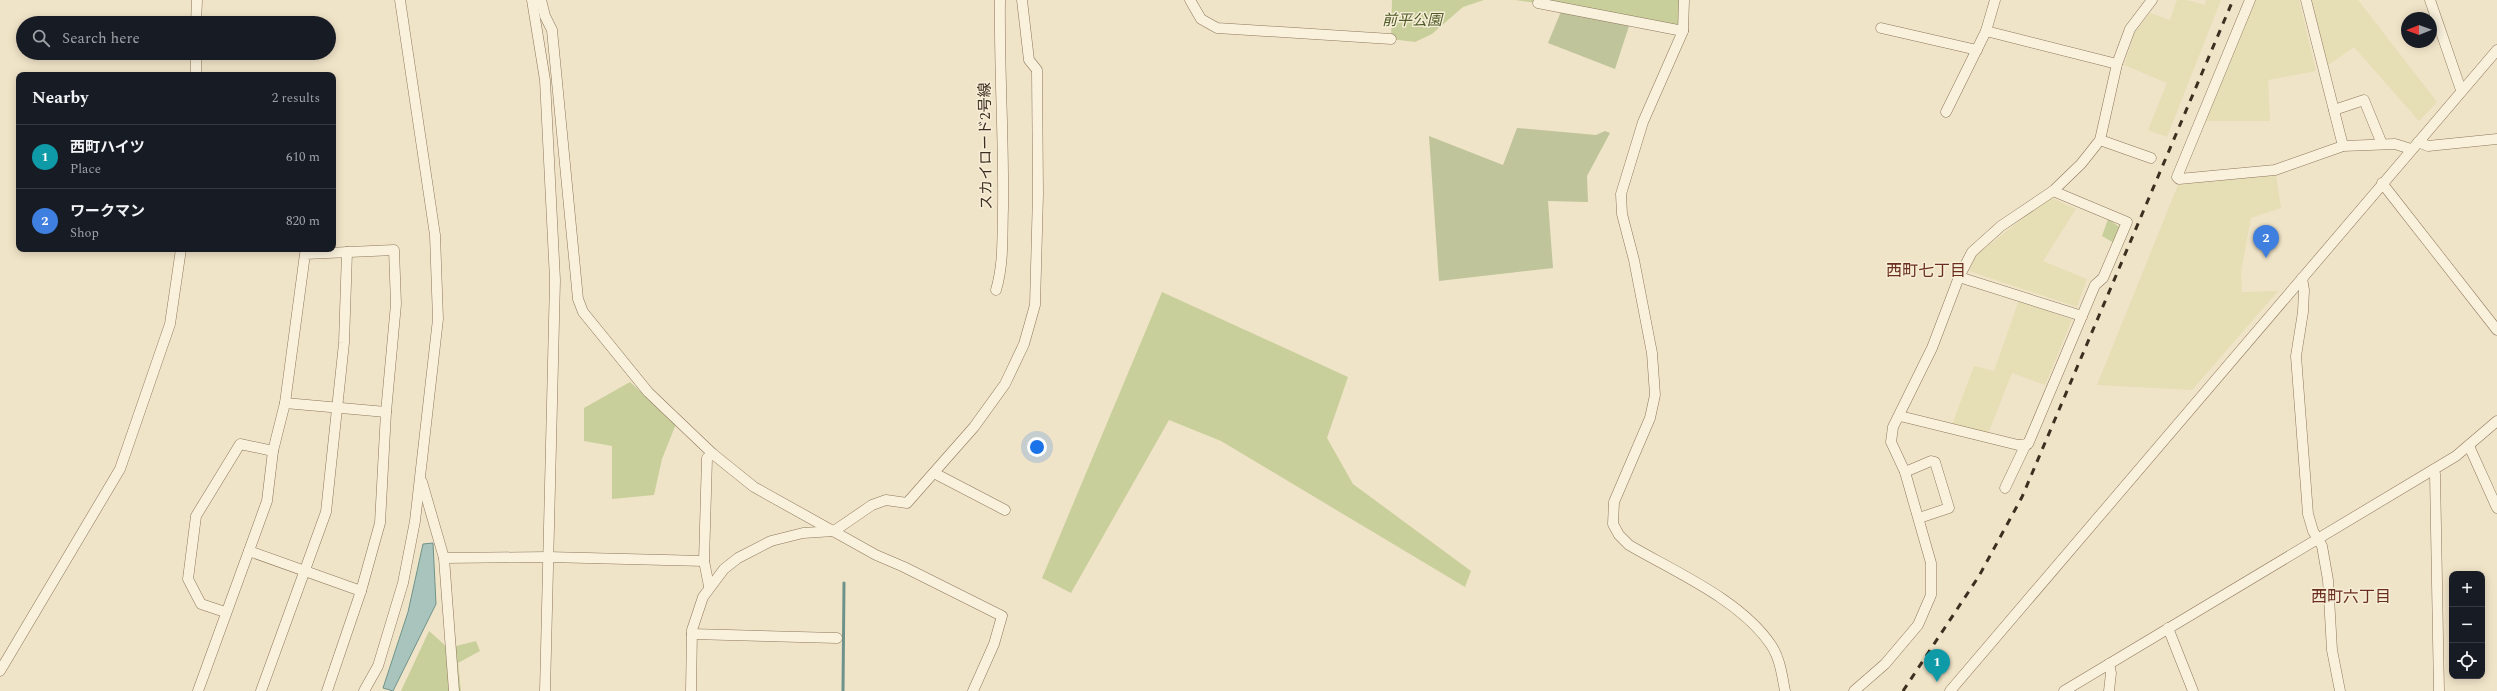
<!DOCTYPE html>
<html lang="en">
<head>
<meta charset="utf-8">
<style>
	:root { --surface:#171b24; --page:#20242c; --text:#f1f3f6; --muted:#9ea1a6; --line:#363941; --accent:#cc999b }
	body { margin:0; font-family:Spectral,"Noto Sans JP",serif; background:var(--page); color:var(--text) }
	.controls { position:absolute; right:12px; bottom:12px; display:grid; overflow:hidden; border-radius:8px; box-shadow:0 2px 10px #0003 }
	.controls button { width:36px; height:36px; display:grid; place-items:center; padding:0; border:0; border-bottom:1px solid var(--line); background:var(--surface); color:var(--text); font:20px sans-serif }
	.compass { position:absolute; left:2401px; top:12px; width:36px; height:36px; border-radius:50%; background:var(--surface); box-shadow:0 2px 10px #0003; rotate:269deg }
	.you { position:absolute; left:1037px; top:447px; width:14px; height:14px; margin:-10px; border:3px solid #fff; border-radius:50%; background:#1a73e8; box-shadow:0 0 0 6px #1a73e833 }
	.badge { display:grid; place-items:center; width:26px; height:26px; border-radius:50%; background:var(--accent); color:#fff; font-size:13px; font-weight:700 }
	.pin { position:absolute; translate:-50% -33px; filter:drop-shadow(0 1px 2px #0008) }
	.pin::after { content:''; position:absolute; top:21px; width:14px; height:12px; background:inherit; clip-path:polygon(0 0,100% 0,50% 100%) }
	.list { margin:0; padding:0; list-style:none }
	h2 { display:flex; justify-content:space-between; align-items:center; height:52px; margin:0; padding:0 16px; font-size:17px }
	h2 small { font-size:13px; font-weight:400; color:var(--muted) }
	.list li { display:grid; grid-template-columns:26px 1fr auto; gap:12px; align-items:center; box-sizing:border-box; height:64px; padding:0 16px; border-top:1px solid var(--line) }
	.list b { display:block; font-size:15px; white-space:nowrap }
	.list p { margin:0; font-size:13px; white-space:nowrap; color:var(--muted) }
	.list em { font-size:13px; font-style:normal; color:var(--muted) }
	.icon { flex:none; width:22px; height:22px; fill:none; stroke:currentColor; stroke-width:2; stroke-linecap:round; stroke-linejoin:round }
	.map { position:relative; flex:none; width:2497px; height:691px; overflow:hidden }
	.search { position:absolute; background:var(--surface); box-shadow:0 2px 10px #0003; left:16px; top:16px; width:320px; height:44px; display:flex; align-items:center; gap:10px; box-sizing:border-box; padding:0 14px; border-radius:22px; color:var(--muted); font-size:15px }
	.panel { position:absolute; background:var(--surface); box-shadow:0 2px 10px #0003; left:16px; top:72px; width:320px; height:180px; border-radius:8px }
	.map>svg:first-child { display:block }
</style>
</head>
<body>
<div class="map">
<svg width="2497" height="691" viewBox="0 0 2497 691">
	<rect width="100%" height="100%" fill="#f0e4c8"/>
	<!-- farmland -->
	<g fill="#e6deb5">
		<path d="M2177,0H2187L2205,5L2206,0H2221L2167,137L2148,130L2167,83L2124,65L2135,32L2150,13L2170,20Z"/>
		<path d="M2252,0H2299L2316,71L2268,80L2270,121H2200Z"/>
		<path d="M2310,0H2358L2437,102L2419,121L2354,47L2327,66Z"/>
		<path d="M2276,175L2281,208L2251,218L2241,272L2242,292L2278,291L2192,390L2097,385L2178,185Z"/>
		<path d="M2050,197L2076,209L2043,261L2087,279L2077,307L1969,271L1975,256Z"/>
		<path d="M2019,300L2072,320L2045,385L2012,373L1988,434L1951,427L1974,366L1994,371Z"/>
	</g>
	<!-- green -->
	<g fill="#c9cf9b">
		<path d="M1392,0H1484L1463,7L1432,34L1415,42L1391,39Z"/>
		<path d="M1515,0H1684L1683,31L1538,3Z"/>
		<path d="M2108,219L2121,228L2114,243L2102,236Z"/>
		<path d="M1162,292L1348,377L1327,438L1353,484L1471,571L1465,587L1221,441L1169,420L1071,593L1042,578Z"/>
		<path d="M630,382L676,424L662,459L654,495L612,499V446L584,441V408Z"/>
		<path d="M429,631L448,648L476,641L480,651L458,663L461,691H401Z"/>
	</g>
	<!-- cemetery -->
	<g fill="#bfc49a">
		<path d="M1562,9L1629,26L1615,69L1548,43Z"/>
		<path d="M1517,128L1596,135L1605,131L1610,133L1587,176L1588,202L1548,201L1553,268L1439,281L1429,136L1503,165Z"/>
	</g>
	<!-- water -->
	<path fill="#a9c4bc" stroke="#6f938a" d="M433,543L436,604L393,691L383,688L408,612L423,544Z"/>
	<g fill="none" stroke-linecap="round" stroke-linejoin="round">
		<!-- stream -->
		<path stroke="#6f938a" stroke-width="3" d="M843,691L844,583"/>
		<!-- minor casing -->
		<g stroke="#8d765c" stroke-width="11">
			<g id="minor">
				<path d="M532,0L545,80L555,280L545,691"/>
				<path d="M541,0L545,16L552,30L578,299L583,312L648,392L713,454"/>
				<path d="M1190,0L1201,19L1217,28L1391,39"/>
				<path d="M1684,0L1683,31L1643,122L1621,194L1622,214L1634,260L1652,353L1655,395L1650,418L1614,502L1613,524L1619,535L1629,545C1675,572 1741,600 1771,645C1780,658 1782,675 1785,691"/>
				<path d="M2250,0L2177,177L2179,179L2275,170L2343,146L2395,144L2411,149"/>
				<path d="M2306,0L2343,146"/>
				<path d="M2430,0L2461,90"/>
				<path d="M1538,3L1683,31"/>
				<path d="M196,23L197,0"/>
				<path d="M1881,28L1977,50"/>
				<path d="M1986,31L2117,64"/>
				<path d="M196,75V53"/>
				<path d="M2334,110L2364,100L2382,144"/>
				<path d="M1946,112L1986,31L1995,0"/>
				<path d="M2100,140L2151,158"/>
				<path d="M2418,142L2428,146L2497,139"/>
				<path d="M2382,183L2497,330"/>
				<path d="M1959,277L2082,316"/>
				<path d="M2302,278L2304,290L2303,312L2296,356L2308,514L2313,531L2322,546L2328,580L2332,650L2340,691"/>
				<path d="M996,290C1004,263 1002,236 1003,208C1004,139 999,69 1000,0"/>
				<path d="M285,403L386,412"/>
				<path d="M1900,416L2018,445L2028,444L2095,285L2103,278L2127,222L2053,191"/>
				<path d="M2469,446L2497,508"/>
				<path d="M2433,470L2435,474L2439,691"/>
				<path d="M1905,472L1931,461L1935,462L1949,508L1919,518"/>
				<path d="M934,473L1005,510"/>
				<path d="M422,482L444,558L454,691"/>
				<path d="M2005,488L2026,444"/>
				<path d="M249,551L361,591"/>
				<path d="M444,558L548,557L704,561"/>
				<path d="M709,586L704,561L707,458L713,454L754,487L876,555L904,567L1002,616L994,644L973,691"/>
				<path d="M225,612L201,604L188,579L196,516L240,444L273,451"/>
				<path d="M2168,628L2193,691"/>
				<path d="M692,634L837,638"/>
				<path d="M0,671L120,469L170,324L181,249"/>
				<path d="M198,691L267,501L273,451L285,403L305,254L394,250L396,304L386,412L380,523L361,591L327,691"/>
				<path d="M261,691L326,512L344,343L347,252"/>
				<path d="M364,691L378,666L403,583L415,521L438,319L435,235L400,0"/>
				<path d="M691,691L692,630L703,597L724,569L738,558L771,541L803,533L834,531L872,505L886,500L907,503L974,427L1005,384L1024,344L1035,305L1038,194L1037,70L1029,60L1022,0"/>
				<path d="M1854,691L1885,664L1918,625L1931,595V563L1905,472L1891,442L1893,427L1932,348L1959,277L1972,252L2001,226L2053,191L2081,164L2100,140L2117,64L2130,29L2152,0"/>
				<path d="M1950,691L2497,50"/>
				<path d="M2064,691L2456,456L2497,421"/>
				<path d="M2109,691L2111,673L2109,664"/>
			</g>
		</g>
		<!-- minor -->
		<use href="#minor" stroke="#faf1dc" stroke-width="10"/>
		<!-- rail -->
		<path stroke="#3d2e20" stroke-width="3" stroke-dasharray="7 7" stroke-linecap="butt" d="M1903,691L1979,576L2022,497L2233,0"/>
	</g>
	<g text-anchor="middle" dominant-baseline="central" stroke-width="3" stroke-linejoin="round" paint-order="stroke">
		<!-- park labels -->
		<g font-size="15" font-style="italic" fill="#4d5a26" stroke="#f7eed8">
			<text x="1412" y="20">前平公園</text>
		</g>
		<!-- street labels -->
		<g font-size="15" fill="#3d2e20" stroke="#f7eed8">
			<text transform="translate(986 146) rotate(-91)">スカイロード2号線</text>
		</g>
		<!-- neighbourhood labels -->
		<g font-size="16" fill="#6b2e1e" stroke="#f7eed8">
			<text x="1926" y="271">西町七丁目</text>
			<text x="2351" y="597">西町六丁目</text>
		</g>
	</g>
</svg>
<div class="controls">
<button>+</button>
<button>−</button>
<button><svg class="icon" aria-label="locate" viewBox="0 0 24 24"><circle cx="12" cy="12" r="6"/><path d="M12 2v4M12 18v4M2 12h4M18 12h4"/></svg></button>
</div>
<svg class="compass" viewBox="-18 -18 36 36"><path d="M0-13l5 13h-10z" fill="#e53935"/><path d="M0 13l5-13h-10z" fill="#9ea1a6"/></svg>
<div class="you"></div>
<div class="pin badge" style="left:1937px;top:682px;background:#0f9aa8">1</div>
<div class="pin badge" style="left:2266px;top:258px;background:#3f7fe0">2</div>
<div class="search"><svg class="icon" aria-label="search" viewBox="0 0 24 24"><circle cx="10" cy="10" r="6"/><path d="M15 15l6 6"/></svg>Search here</div>
<section class="panel">
<h2>Nearby<small>2 results</small></h2>
<ul class="list">
<li><span class="badge" style="background:#0f9aa8">1</span><div><b>西町ハイツ</b><p>Place</p></div><em>610 m</em></li>
<li><span class="badge" style="background:#3f7fe0">2</span><div><b>ワークマン</b><p>Shop</p></div><em>820 m</em></li>
</ul>
</section>
</div>
</body>
</html>
